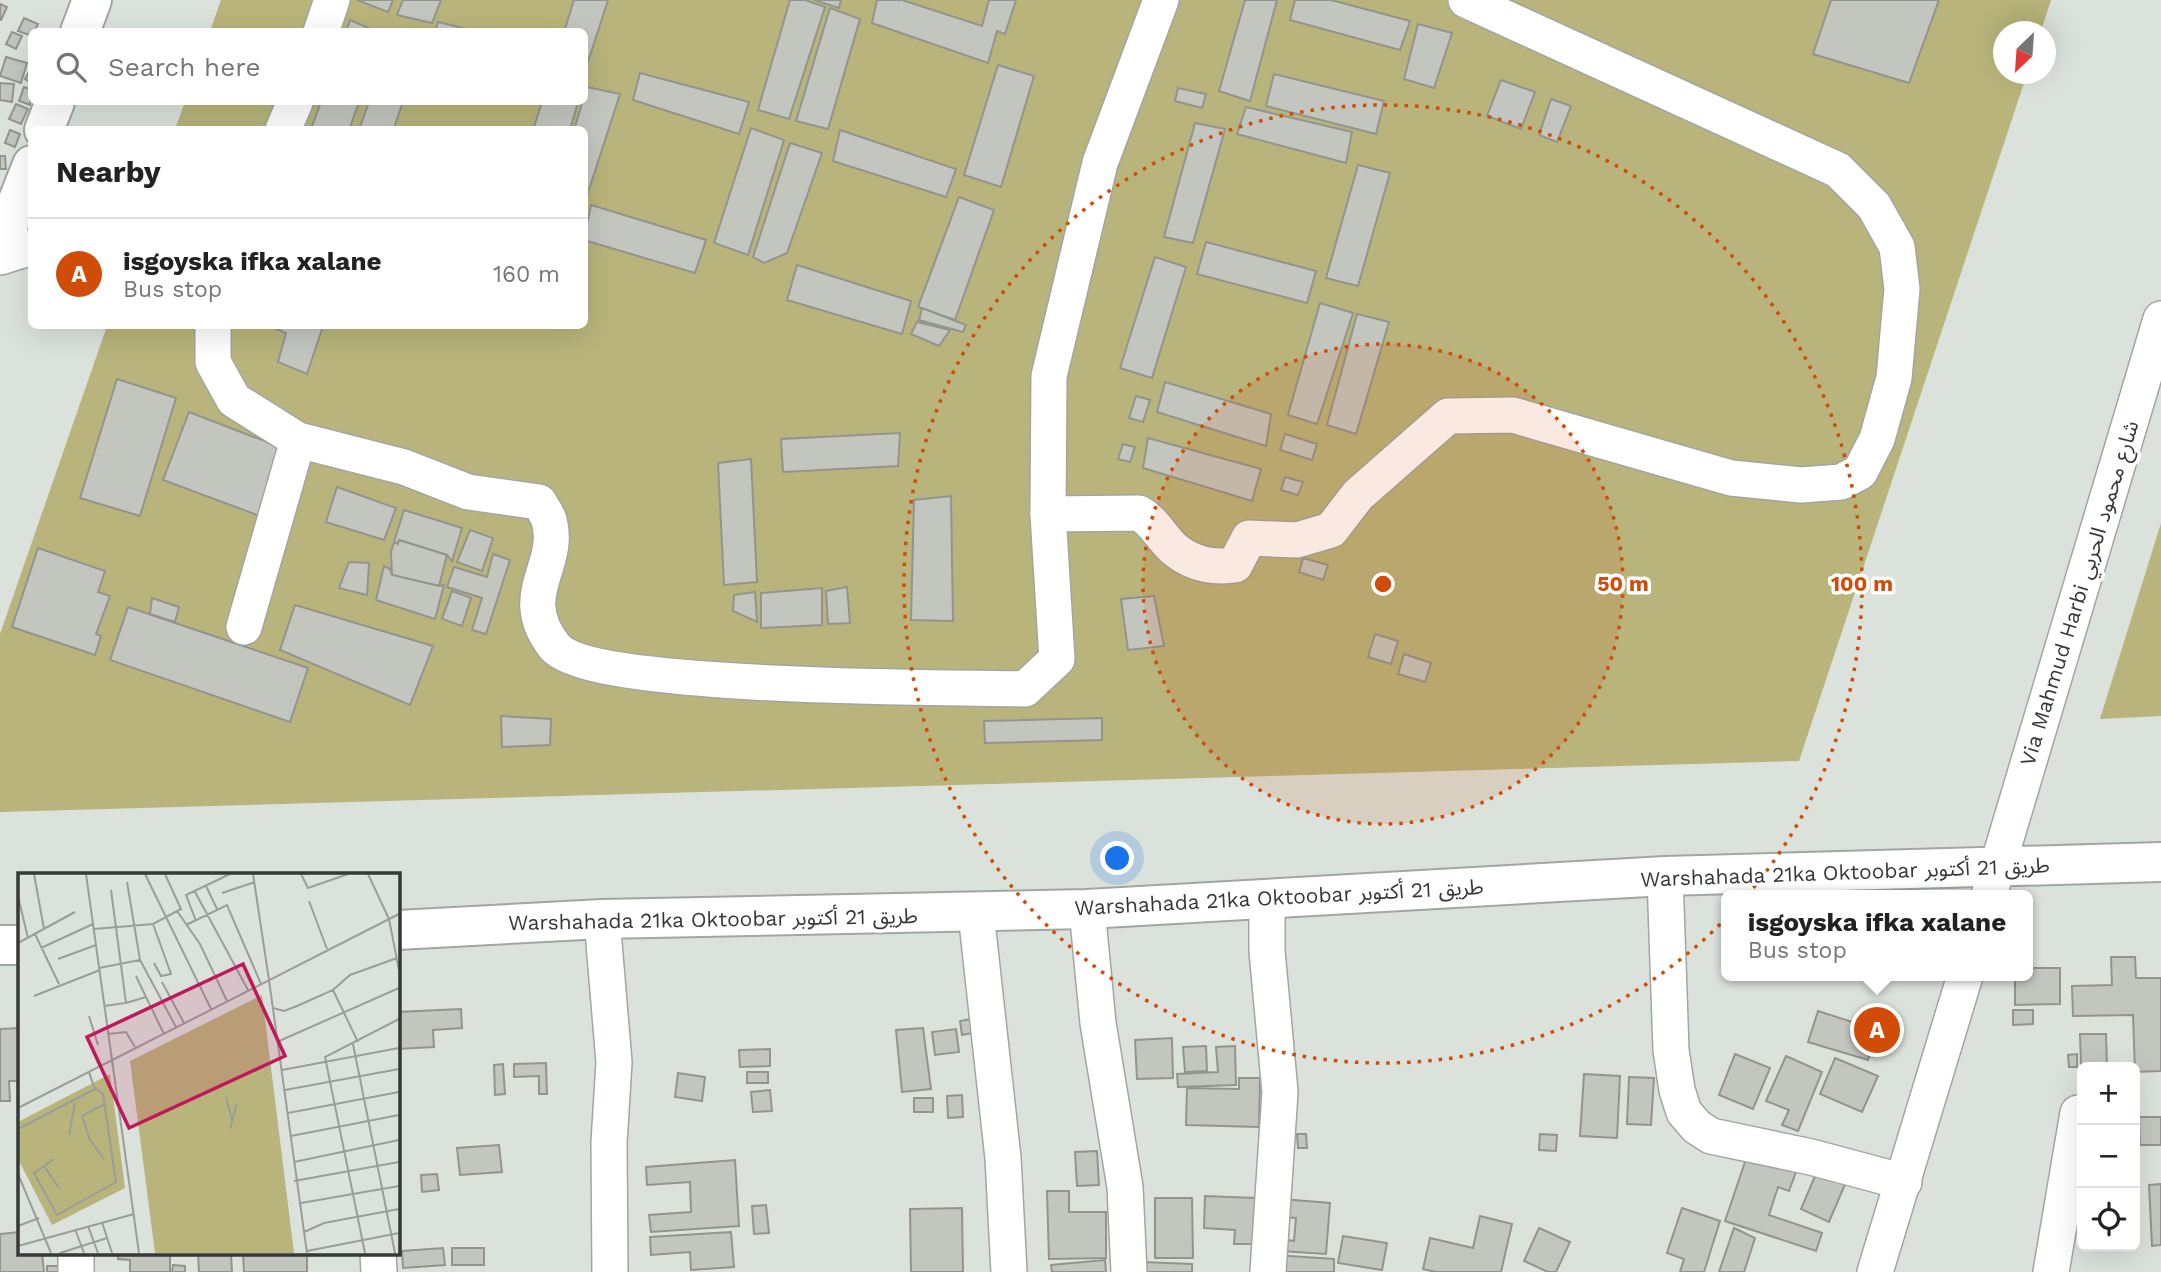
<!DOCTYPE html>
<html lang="en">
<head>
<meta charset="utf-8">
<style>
	:root { --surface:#fff; --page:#f2f2f2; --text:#222; --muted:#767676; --line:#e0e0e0; --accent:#d14c08 }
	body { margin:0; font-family:"Work Sans","Noto Sans Arabic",sans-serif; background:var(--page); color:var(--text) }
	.controls { position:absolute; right:21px; bottom:21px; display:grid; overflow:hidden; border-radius:10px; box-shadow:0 7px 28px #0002 }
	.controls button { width:63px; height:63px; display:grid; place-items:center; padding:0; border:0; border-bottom:2px solid var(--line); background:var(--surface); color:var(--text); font:35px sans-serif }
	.compass { position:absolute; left:1993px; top:21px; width:63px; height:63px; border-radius:50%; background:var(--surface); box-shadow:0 7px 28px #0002; rotate:205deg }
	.you { position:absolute; left:1118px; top:859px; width:24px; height:24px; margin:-18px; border:5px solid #fff; border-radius:50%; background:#1a73e8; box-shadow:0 0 0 10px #1a73e833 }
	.badge { display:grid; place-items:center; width:46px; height:46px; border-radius:50%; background:var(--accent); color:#fff; font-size:23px; font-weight:700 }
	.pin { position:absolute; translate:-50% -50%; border:4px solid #fff; box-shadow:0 2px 7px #0006 }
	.popup { position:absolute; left:1721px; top:890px; width:312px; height:91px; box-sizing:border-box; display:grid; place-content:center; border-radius:10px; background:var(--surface); filter:drop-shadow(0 2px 5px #0005); font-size:23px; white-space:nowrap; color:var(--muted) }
	.popup b { font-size:26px; color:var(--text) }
	.popup::after { content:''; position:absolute; left:50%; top:100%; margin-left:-14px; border:14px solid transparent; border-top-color:var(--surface) }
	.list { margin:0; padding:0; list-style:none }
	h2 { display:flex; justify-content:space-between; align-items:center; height:91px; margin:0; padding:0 28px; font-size:30px }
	h2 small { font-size:23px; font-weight:400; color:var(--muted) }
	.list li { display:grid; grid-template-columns:46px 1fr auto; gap:21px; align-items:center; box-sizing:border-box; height:112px; padding:0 28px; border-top:2px solid var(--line) }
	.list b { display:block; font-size:26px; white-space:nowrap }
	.list p { margin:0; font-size:23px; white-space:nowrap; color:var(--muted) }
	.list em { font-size:23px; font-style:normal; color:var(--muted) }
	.icon { flex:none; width:38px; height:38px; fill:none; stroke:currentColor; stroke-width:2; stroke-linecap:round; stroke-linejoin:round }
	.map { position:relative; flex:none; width:2161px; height:1272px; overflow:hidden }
	.search { position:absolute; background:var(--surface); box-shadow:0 7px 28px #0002; left:28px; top:28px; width:560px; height:77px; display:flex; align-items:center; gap:18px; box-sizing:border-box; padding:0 24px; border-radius:10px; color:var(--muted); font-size:26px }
	.panel { position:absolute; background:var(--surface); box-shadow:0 7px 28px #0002; left:28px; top:126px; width:560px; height:203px; border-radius:10px }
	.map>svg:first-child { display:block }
</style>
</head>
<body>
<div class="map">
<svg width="2161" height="1272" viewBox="0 0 2161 1272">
	<rect width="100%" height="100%" fill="#dbe2db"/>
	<!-- green -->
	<g fill="#b8b47b">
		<path d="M221,0H2051L2041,31L2004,32V74H2027L1799,761L0,812V634L107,326H584V130L175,129L185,102H584V32L210,31Z"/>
		<path d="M2161,523V716L2100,719Z"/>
	</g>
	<!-- building -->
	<g fill="#c3c6be" stroke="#92958d" stroke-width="2">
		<path d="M357,0H393L388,12Z"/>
		<path d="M403,0H441L432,23L397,15Z"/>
		<path d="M574,0H608L586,68L584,32H564Z"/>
		<path d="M790,0H805L825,7L789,119L758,110Z"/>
		<path d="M814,0H841L839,8Z"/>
		<path d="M877,0H902L982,26L989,0H1016L1005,34L997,31L988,63L872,23Z"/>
		<path d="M1245,0H1277L1250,101L1219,91Z"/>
		<path d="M1295,0H1331L1410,21L1400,50L1290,20Z"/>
		<path d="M1831,0H1939L1909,83L1813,54Z"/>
		<path d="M0,4L7,7L1,20H0Z"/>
		<path d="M830,8L860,19L828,129L796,121Z"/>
		<path d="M24,18L38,24L32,36L18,31Z"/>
		<path d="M350,20L378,32H346Z"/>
		<path d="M438,22L480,32H435Z"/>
		<path d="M1418,24L1452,33L1434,88L1404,79Z"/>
		<path d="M12,32L22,36L16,49L6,44Z"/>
		<path d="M6,57L27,63L21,83L0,76Z"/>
		<path d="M998,65L1034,76L1001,187L964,175Z"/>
		<path d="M32,66V83L25,79Z"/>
		<path d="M640,73L749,102L739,134L633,100Z"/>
		<path d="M1274,74L1384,101L1376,134L1266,106Z"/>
		<path d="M1501,80L1535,92L1521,129L1487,116Z"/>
		<path d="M0,83L14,84L12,102L0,100Z"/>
		<path d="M24,87L32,90L30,105L19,101Z"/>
		<path d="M587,87L620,94L584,205V130H574Z"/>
		<path d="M1178,88L1206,94L1202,108L1175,101Z"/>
		<path d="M1551,99L1571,106L1557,142L1539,135Z"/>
		<path d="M321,102H359L349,130L311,129Z"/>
		<path d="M369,102H403L393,130H359Z"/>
		<path d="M542,102H578L570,130H533Z"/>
		<path d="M16,104L28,109L21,124L9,119Z"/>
		<path d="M1246,107L1352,132L1346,163L1237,134Z"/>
		<path d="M1195,123L1225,129L1193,243L1164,237Z"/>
		<path d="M751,128L784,140L748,255L714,243Z"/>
		<path d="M10,130L20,134L15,147L5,143Z"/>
		<path d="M840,130L956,169L946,197L833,161Z"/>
		<path d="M790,143L822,153L787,253L764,263L753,257Z"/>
		<path d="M0,156H5L6,169H0Z"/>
		<path d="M1358,165L1390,173L1358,286L1326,278Z"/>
		<path d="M959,197L994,210L955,320L918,307Z"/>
		<path d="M591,205L706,240L695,273L584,240Z"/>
		<path d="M1206,242L1316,271L1307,303L1197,274Z"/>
		<path d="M1155,257L1186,267L1152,378L1120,368Z"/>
		<path d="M797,265L911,301L902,334L787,300Z"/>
		<path d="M1320,303L1353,313L1317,424L1288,415Z"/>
		<path d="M922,308L966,325L963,332L919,320Z"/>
		<path d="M1357,314L1389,322L1356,434L1327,425Z"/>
		<path d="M917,322L950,330L939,346L911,334Z"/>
		<path d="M277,326H323L307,374L278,362L286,333L276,329Z"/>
		<path d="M117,379L176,398L140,516L80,498Z"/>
		<path d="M1165,382L1271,414L1266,446L1157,412Z"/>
		<path d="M1136,396L1150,400L1143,422L1129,418Z"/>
		<path d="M189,412L285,449L260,516L163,480Z"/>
		<path d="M900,433L898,466L783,472L781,439Z"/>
		<path d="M1285,434L1317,444L1312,460L1280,450Z"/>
		<path d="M1148,438L1261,469L1252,501L1143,468Z"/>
		<path d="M1123,444L1135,447L1130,462L1118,459Z"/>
		<path d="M751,459L757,582L724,585L718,463Z"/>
		<path d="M1285,477L1303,482L1298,495L1281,490Z"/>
		<path d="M337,487L396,508L384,540L326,522Z"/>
		<path d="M951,496L953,621L911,620L914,500Z"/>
		<path d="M404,510L462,528L452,561L447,555L399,540L398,544L394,542Z"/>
		<path d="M470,530L493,538L482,571L457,562Z"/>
		<path d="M399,540L447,555L439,586L392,575L391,552L394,542L398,544Z"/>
		<path d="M38,548L105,571L98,592L110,596L96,634L101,636L95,655L12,627Z"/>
		<path d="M493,554L510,560L486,634L472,630L482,598L447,587L454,567L487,577Z"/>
		<path d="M1303,558L1328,565L1323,580L1299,572Z"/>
		<path d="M349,562L369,563L367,595L339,588Z"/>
		<path d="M384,566L390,569L392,575L439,586L444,585L435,619L376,600Z"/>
		<path d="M847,587L850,623L828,624L826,591Z"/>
		<path d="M822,588V625L761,628V593Z"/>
		<path d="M452,591L471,598L462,626L442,619Z"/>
		<path d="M755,592L757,622L733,611L734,595Z"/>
		<path d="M1154,596L1164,646L1128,650L1121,599Z"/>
		<path d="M152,598L179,607L175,622L150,614Z"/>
		<path d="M295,605L433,646L410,705L280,650Z"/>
		<path d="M128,607L308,668L290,722L110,660Z"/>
		<path d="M1375,634L1398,641L1391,664L1368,657Z"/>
		<path d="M1404,654L1431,663L1425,682L1398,674Z"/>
		<path d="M501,716L551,719L550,745L502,747Z"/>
		<path d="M1102,718V740L985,743L984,721Z"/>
		<path d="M2111,957H2135L2136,978H2161V1071L2135,1072L2133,1015L2073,1016L2072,986L2112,985Z"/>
		<path d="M2028,968H2060V1004L2015,1005V976H2028Z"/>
		<path d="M461,1009L462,1028L433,1030L434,1047L397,1049V1012Z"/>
		<path d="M2013,1010H2033V1024L2013,1025Z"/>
		<path d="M1818,1011L1877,1030L1868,1060L1808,1042Z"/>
		<path d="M976,1018L978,1032L962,1035L960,1021Z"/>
		<path d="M19,1028V1081H9L10,1101H0V1029Z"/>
		<path d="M923,1028L931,1089L902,1092L896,1030Z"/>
		<path d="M956,1029L959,1052L935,1055L932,1032Z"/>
		<path d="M2080,1034H2106L2107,1065H2081Z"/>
		<path d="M1172,1038L1173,1078L1137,1079L1135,1040Z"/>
		<path d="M1206,1046L1207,1071L1185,1072L1183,1047Z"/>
		<path d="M1235,1046L1236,1085L1178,1087L1177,1074L1218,1072L1216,1047Z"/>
		<path d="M770,1049V1066L740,1067L739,1050Z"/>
		<path d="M1735,1054L1770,1068L1753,1109L1719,1095Z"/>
		<path d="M2077,1054V1067H2069L2068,1055Z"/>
		<path d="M1786,1056L1822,1072L1798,1131L1782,1125L1789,1110L1766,1101Z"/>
		<path d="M1835,1058L1878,1076L1862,1112L1820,1094Z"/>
		<path d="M546,1063L547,1094H539V1076L514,1077V1064Z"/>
		<path d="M503,1064L505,1094L495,1095L494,1065Z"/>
		<rect x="747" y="1072" width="21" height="11"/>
		<path d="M678,1073L705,1077L702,1101L675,1097Z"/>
		<path d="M1584,1074L1620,1076L1617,1138L1580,1136Z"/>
		<path d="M1629,1077L1654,1078L1651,1125L1627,1124Z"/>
		<path d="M1239,1078H1260L1259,1127L1186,1125L1187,1088L1239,1089Z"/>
		<path d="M770,1090L772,1111L753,1112L751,1092Z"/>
		<path d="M962,1095L963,1117L948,1118L947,1096Z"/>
		<rect x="914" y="1098" width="19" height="14"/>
		<path d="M2139,1117H2161V1145H2140Z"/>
		<path d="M1297,1134H1306L1307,1148H1298Z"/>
		<path d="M1540,1134L1557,1135L1556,1151L1539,1150Z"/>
		<path d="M499,1145L502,1172L460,1175L457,1148Z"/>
		<path d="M1097,1151L1099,1185L1077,1186L1075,1152Z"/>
		<path d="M1747,1156L1796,1172L1789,1191L1778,1187L1769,1215L1822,1233L1816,1251L1725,1221Z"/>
		<path d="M735,1160L739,1226L651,1232L649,1215L691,1212L690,1182L647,1185L646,1167Z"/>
		<path d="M1818,1169L1846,1182L1829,1222L1801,1209Z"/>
		<path d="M437,1174L439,1190L422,1192L421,1175Z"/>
		<path d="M2161,1184V1245L2152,1246L2149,1185Z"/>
		<path d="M1047,1191H1069V1212H1106V1258L1049,1259Z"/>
		<path d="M1205,1196L1255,1198L1253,1244H1234L1235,1230L1204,1228Z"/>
		<path d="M1155,1198H1192L1193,1258H1155Z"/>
		<path d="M1282,1199L1330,1203L1326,1254L1281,1251L1282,1239L1294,1241L1296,1218L1280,1217Z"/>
		<path d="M766,1205L769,1233L754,1234L752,1206Z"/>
		<path d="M962,1208L963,1272H911L910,1209Z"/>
		<path d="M1682,1208L1720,1221L1704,1272H1680L1684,1259L1667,1253Z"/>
		<path d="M1480,1216L1512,1224L1501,1272H1436L1423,1269L1430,1238L1473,1248Z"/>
		<path d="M1539,1228L1570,1242L1556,1272H1548L1524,1261Z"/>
		<path d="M1734,1228L1755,1238L1744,1272H1719Z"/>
		<path d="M19,1232V1253H42L44,1272H0V1234Z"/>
		<path d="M731,1232L734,1267L691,1270L690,1252L651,1255L650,1237Z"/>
		<path d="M1343,1236L1387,1243L1382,1270L1338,1263Z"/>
		<path d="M443,1248L445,1265L403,1268L402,1251Z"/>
		<rect x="452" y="1248" width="32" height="17"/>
		<path d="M118,1253H170V1272H130V1260L118,1259Z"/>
		<path d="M198,1253H231L232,1272H199Z"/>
		<path d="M243,1253H307V1272H244Z"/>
		<path d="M1274,1255L1334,1259V1272H1274Z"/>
		<path d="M1105,1260L1106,1272H1052L1051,1265Z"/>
		<path d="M1142,1262L1192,1264V1272H1142Z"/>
		<path d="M173,1265L185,1266V1272H172Z"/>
		<rect x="47" y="1266" width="11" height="6"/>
	</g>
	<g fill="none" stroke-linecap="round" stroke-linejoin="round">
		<!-- minor casing -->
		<g stroke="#a0a7a0" stroke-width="38">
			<g id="minor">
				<path d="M321,32L332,0"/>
				<path d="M283,130L295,102"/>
				<path d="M0,257L32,247"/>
				<path d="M213,326V362L234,400L298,440L404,467L468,492L539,502C542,507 547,514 549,520C562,567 514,594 554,646C589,690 953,687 1025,689L1057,659L1048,514L1049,376L1100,163L1161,0"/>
				<path d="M1048,514L1139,513C1155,522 1160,536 1173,548C1191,564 1213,568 1235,565L1249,538L1297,540L1331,530L1358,495L1448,416L1513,415L1731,478L1801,485L1841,482L1860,472L1877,439L1894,378L1902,289L1897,247L1874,206L1838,170L1466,0"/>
				<path d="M244,627L298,440"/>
				<path d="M1665,876L1671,1050L1677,1090L1684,1112L1697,1127L1711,1136L1811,1157L1904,1182"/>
				<path d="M1989,895L2161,319"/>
				<path d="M1267,898V951L1280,1092L1268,1272"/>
				<path d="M1087,909L1098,1023L1125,1187L1129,1272"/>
				<path d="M976,913L1003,1158L1009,1272"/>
				<path d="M602,919L614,1062L609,1143L610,1272"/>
				<path d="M76,1253V1272"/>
				<path d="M378,1253L379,1272"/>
				<path d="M1875,1272L1965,976"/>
				<path d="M2051,1272L2078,1113"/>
			</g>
		</g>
		<!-- major casing -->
		<g stroke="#a0a7a0" stroke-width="42">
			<g id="major">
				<path d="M80,32L92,0"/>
				<path d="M44,130L55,102"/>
				<path d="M0,246L32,165"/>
				<path d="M397,930L602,919L1087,909L1665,876L2161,862"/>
				<path d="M0,945H19"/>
			</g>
		</g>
		<!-- minor -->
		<use href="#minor" stroke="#fff" stroke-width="35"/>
		<!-- major -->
		<use href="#major" stroke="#fff" stroke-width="38"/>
	</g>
	<!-- distance rings -->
	<circle cx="1383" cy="584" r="240" fill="#d14c08" fill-opacity=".12"/>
	<g fill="none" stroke="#d14c08" stroke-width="3.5" stroke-dasharray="3.5 7">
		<circle cx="1383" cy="584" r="240"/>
		<circle cx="1383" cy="584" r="479"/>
	</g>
	<g text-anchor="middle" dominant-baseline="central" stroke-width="7" stroke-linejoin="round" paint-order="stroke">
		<!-- street labels -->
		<g font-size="21" fill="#363936" stroke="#fff">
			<text transform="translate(2079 593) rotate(-73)">Via Mahmud Harbi شارع محمود الحربي</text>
			<text transform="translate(1845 872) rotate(-2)">Warshahada 21ka Oktoobar طريق 21 أكتوبر</text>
			<text transform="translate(1279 897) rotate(-3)">Warshahada 21ka Oktoobar طريق 21 أكتوبر</text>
			<text transform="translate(713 919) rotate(-1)">Warshahada 21ka Oktoobar طريق 21 أكتوبر</text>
		</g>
	</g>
	<!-- overview -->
	<g transform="translate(18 873)">
		<rect width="382" height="382" fill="#dbe2db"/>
		<path d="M244,122L276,380H137L112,188ZM92,201L107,315L34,352L0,286V249Z" fill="#b8b47b"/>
		<path fill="none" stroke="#999e99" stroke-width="2" d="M16,1L26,56M68,1L121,380M127,1L193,136M235,1L251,107M283,1L290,15L330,1M350,1L371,46L381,97M188,13L199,36M176,17L230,117M204,20L237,9M0,23L10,65M291,28L309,76M159,38L182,71L209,128M178,48L168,22L212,1M135,51L153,101L143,103L136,90M168,52L209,32L243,111M76,56L135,51L163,36L147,1M17,61L41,111M0,70L57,39M23,75L75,51M40,86L78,72M122,87L158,154M81,95L122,87L109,9M118,103L128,124M251,107L289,380M144,109L166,150M315,117L340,169M16,123L82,97M108,130L128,124L146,161M86,133L108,130L93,17M255,135L266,138L279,133L315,117L332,102L379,85M71,143L80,172M90,161L108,159L117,174M259,169L381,115M335,171L377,380M264,197L381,175M267,217L381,196M208,224L214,247M0,235L381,41M270,240L381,219M0,256L79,215M212,256L219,230M51,262L57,230M273,263L381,242M36,286L16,300L39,342L98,309L85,221L76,214L71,199M86,286L72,267L64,243L87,231M276,289L381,267M26,293L41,315M0,301L33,380M276,308L381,289M283,330L381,313M84,349L94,380M0,353L21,345M70,353L80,380M57,356L66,380M286,359L306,350L381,336M0,373L116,341M289,378L381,360M42,380L89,365M347,380L307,184L381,146"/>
		<path fill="#c2185b" fill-opacity="0.15" stroke="#c2185b" stroke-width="3.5" d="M225,91L267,183L111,255L69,164Z"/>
		<rect width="382" height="382" fill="none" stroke="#363936" stroke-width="3.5"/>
	</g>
	<circle cx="1383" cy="584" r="10" fill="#d14c08" stroke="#fff" stroke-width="3.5"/>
	<g font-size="21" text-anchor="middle" font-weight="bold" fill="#d14c08" stroke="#fff" stroke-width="7" stroke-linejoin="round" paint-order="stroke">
		<text x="1623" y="591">50 m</text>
		<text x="1862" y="591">100 m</text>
	</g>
</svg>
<div class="controls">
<button>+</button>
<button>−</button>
<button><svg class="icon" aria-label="locate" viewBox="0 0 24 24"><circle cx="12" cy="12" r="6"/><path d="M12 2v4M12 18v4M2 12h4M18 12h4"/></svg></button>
</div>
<svg class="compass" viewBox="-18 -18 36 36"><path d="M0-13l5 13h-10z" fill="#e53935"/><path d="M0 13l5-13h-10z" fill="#767676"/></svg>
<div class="you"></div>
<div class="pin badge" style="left:1877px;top:1030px">A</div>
<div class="popup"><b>isgoyska ifka xalane</b>Bus stop</div>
<div class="search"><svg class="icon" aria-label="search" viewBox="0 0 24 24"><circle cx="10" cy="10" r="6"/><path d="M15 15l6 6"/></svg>Search here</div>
<section class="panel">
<h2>Nearby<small></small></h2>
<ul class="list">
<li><span class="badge">A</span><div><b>isgoyska ifka xalane</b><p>Bus stop</p></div><em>160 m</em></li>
</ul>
</section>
</div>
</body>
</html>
